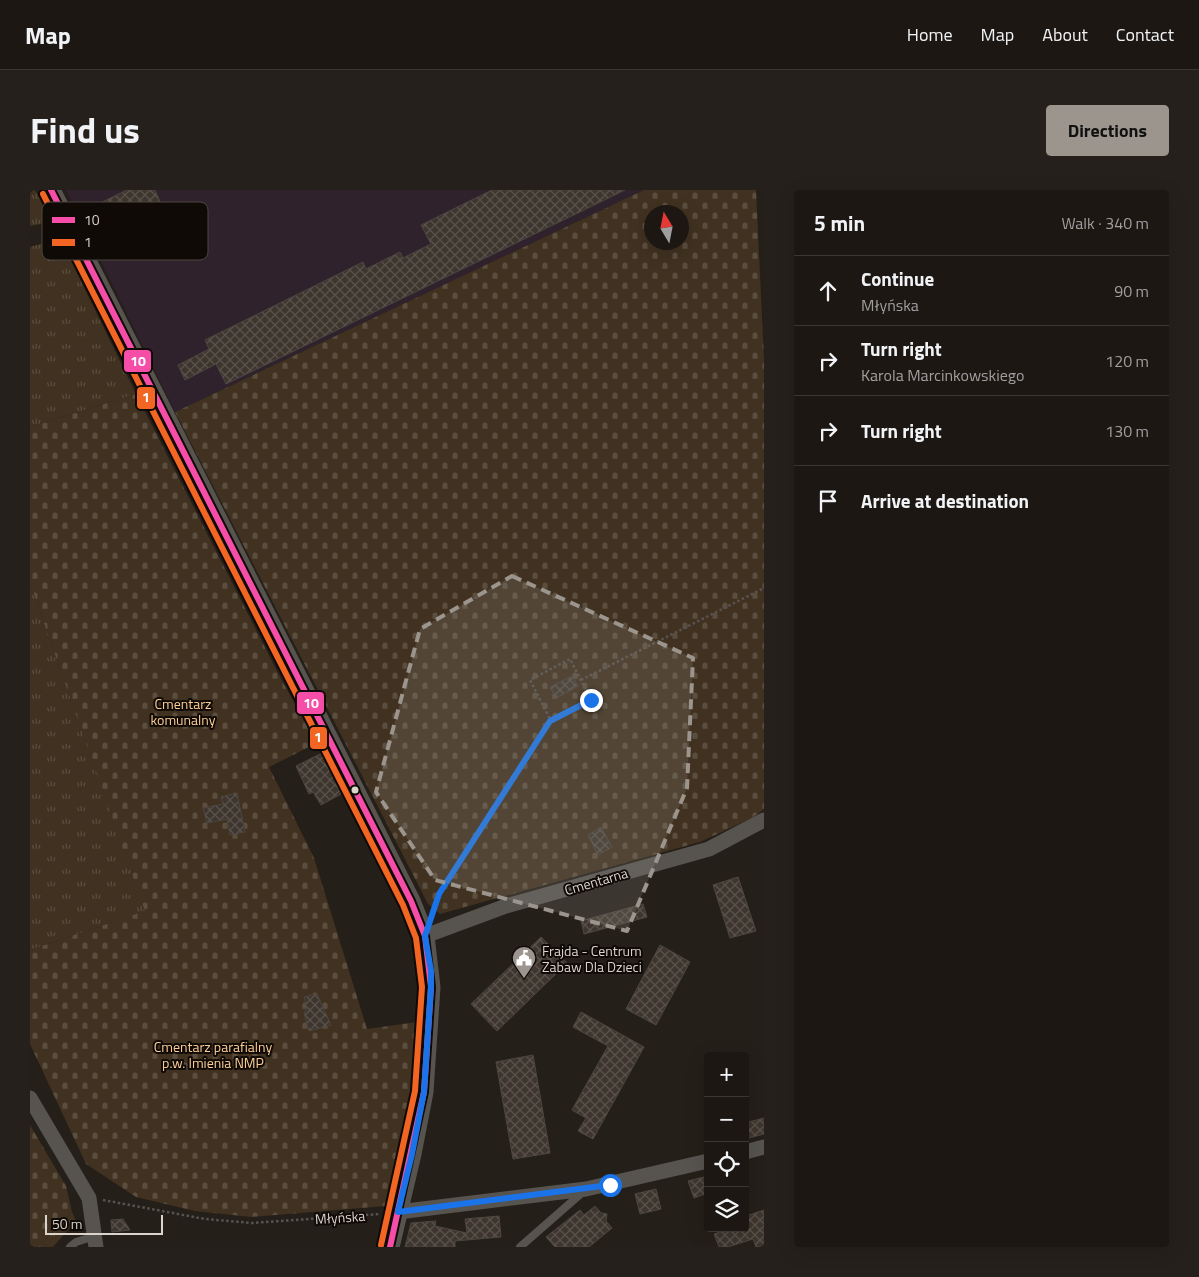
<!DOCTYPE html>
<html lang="en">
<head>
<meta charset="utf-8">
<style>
	:root { --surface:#1c1713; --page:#25201c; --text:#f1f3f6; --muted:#a09fa0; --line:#3a3633; --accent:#9b958d }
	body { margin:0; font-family:"Titillium Web",sans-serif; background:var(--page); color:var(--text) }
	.controls { position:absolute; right:15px; bottom:15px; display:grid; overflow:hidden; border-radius:5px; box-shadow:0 5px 20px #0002 }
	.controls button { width:45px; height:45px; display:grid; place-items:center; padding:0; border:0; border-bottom:1px solid var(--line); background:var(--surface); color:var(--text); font:25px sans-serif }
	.compass { position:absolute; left:614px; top:15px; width:45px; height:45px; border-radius:50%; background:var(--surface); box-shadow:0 5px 20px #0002; rotate:350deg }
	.scale { position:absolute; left:15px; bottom:12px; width:118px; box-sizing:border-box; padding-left:5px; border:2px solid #dbd4cc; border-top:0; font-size:14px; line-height:18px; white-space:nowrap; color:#dbd4cc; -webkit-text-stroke:4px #0f0a06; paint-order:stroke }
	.stop { position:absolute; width:15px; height:15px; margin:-11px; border:4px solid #1a73e8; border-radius:50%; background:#fff }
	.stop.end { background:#1a73e8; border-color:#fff; box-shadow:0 1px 5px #0008 }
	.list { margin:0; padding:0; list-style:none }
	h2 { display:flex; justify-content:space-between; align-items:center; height:65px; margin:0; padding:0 20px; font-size:21px }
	h2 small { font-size:16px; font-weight:400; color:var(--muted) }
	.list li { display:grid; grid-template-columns:32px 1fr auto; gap:15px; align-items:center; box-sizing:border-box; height:70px; padding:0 20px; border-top:1px solid var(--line) }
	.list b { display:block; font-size:19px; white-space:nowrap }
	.list p { margin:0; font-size:16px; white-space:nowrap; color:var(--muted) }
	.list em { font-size:16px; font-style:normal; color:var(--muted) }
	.icon { flex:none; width:28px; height:28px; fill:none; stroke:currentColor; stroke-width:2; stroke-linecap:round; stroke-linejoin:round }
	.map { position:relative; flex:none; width:734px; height:1057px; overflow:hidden; border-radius:5px }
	header { display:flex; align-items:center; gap:30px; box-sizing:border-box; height:70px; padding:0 25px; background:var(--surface); border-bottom:1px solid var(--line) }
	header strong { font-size:24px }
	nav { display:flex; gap:28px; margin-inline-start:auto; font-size:18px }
	.intro { display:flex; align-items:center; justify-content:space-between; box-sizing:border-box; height:120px; padding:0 30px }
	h1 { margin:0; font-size:35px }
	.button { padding:12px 22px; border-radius:5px; background:var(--accent); color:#111; font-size:18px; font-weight:700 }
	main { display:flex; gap:30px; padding:0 30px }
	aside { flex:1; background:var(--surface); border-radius:5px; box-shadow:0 5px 20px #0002 }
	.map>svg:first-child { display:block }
</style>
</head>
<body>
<header>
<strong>Map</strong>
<nav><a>Home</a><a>Map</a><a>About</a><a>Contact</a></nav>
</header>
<div class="intro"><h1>Find us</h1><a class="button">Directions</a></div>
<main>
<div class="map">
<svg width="734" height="1057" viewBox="0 0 734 1057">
	<defs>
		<pattern id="grass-tufts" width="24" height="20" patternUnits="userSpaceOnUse" patternTransform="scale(1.25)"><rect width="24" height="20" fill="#403120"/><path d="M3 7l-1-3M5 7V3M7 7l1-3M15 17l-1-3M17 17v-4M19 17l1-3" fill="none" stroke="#5b4e3f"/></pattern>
		<pattern id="cemetery-stones" width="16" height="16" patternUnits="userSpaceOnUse" patternTransform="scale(1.25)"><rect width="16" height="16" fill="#403120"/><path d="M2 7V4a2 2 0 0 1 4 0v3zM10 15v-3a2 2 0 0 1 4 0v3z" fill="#5b4e3f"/></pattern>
		<pattern id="building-cross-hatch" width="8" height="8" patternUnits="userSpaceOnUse" patternTransform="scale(1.25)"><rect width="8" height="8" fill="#3e362e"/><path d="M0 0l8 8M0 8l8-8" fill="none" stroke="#59524b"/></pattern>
	</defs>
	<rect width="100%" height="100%" fill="#251f19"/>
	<!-- industrial -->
	<path fill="#30222c" d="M36,0H614L145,222Z"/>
	<!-- grass -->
	<g fill="url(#grass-tufts)">
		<path d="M0,0H5L22,32L0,36Z"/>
		<path d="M30,48L106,204L0,237V57Z"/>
		<path d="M0,393L116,721L0,760Z"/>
		<path d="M42,1022L46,1031L23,1057H8Z"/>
	</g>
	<!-- cemetery -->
	<g fill="url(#cemetery-stones)" fill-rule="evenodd">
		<path d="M614,0H726L734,169V619L722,628L670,652L410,724L398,714L145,222ZM622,22H652V52H622Z"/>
		<path d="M106,204L251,489L287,553L239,577L284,668L337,839L387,832L381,900L356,1016L221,1027L165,1021L106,1007L56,974L0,854V760L115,721L0,393V237Z"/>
		<path d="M0,935L36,996L42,1022L8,1057H0Z"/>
	</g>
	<!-- building -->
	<g fill="url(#building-cross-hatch)" stroke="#4c4641">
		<path d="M97,0H125L131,14L74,42L69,32L64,35L56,20Z"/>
		<path d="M462,0H595L196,194L186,174L155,190L148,175L179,159L175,150L333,72L336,79L370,62L373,68L401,54L391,35Z"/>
		<path d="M542,486L548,496L526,508L520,497Z"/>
		<path d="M292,563L311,604L291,615L283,602L279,604L266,576Z"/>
		<path d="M207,603L215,642L200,645L197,629L177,633L173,618L193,614L191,607Z"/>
		<path d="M571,637L582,657L568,665L558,645Z"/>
		<path d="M708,687L726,741L700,748L683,695Z"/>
		<path d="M613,714L617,727L554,744L551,731Z"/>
		<path d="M511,747L537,773L467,841L441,814Z"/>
		<path d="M630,755L660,772L626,835L596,819Z"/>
		<path d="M287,804L301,835L279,841L274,823L277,817L274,807Z"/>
		<path d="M551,822L614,857L563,949L548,941L556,928L542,920L578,856L543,837Z"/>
		<path d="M503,865L520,963L483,969L466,872Z"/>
		<path d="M734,928V944L715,949V933Z"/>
		<path d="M678,986V1003L664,1008L658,991Z"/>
		<path d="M626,999L631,1019L610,1024L605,1004Z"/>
		<path d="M565,1016L571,1023L577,1024L576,1031L582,1038L559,1057H525L516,1047L550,1020L554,1025Z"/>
		<path d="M734,1020V1057H726L723,1049L698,1057H689L684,1044L701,1038H715V1034L718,1033L716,1026Z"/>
		<path d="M469,1026L471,1047L425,1051V1057H375L381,1033L406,1031L405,1036L437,1043L435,1029Z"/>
		<path d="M93,1029L100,1040L82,1042L81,1030Z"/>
	</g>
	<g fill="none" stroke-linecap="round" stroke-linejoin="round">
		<!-- path -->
		<g stroke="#565350" stroke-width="2.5" stroke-dasharray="2.5 2.5" stroke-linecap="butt">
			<path d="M551,490L734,398"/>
			<path d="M403,720L409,704L521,531L561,510L540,469L500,490L521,531"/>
			<path d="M73,1010L175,1029L222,1033L350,1024"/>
		</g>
		<!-- service -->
		<g stroke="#575450" stroke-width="8">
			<path d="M40,1057L46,1052L65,1046"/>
			<path d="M490,1057L554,1001"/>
		</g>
		<!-- minor -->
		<g stroke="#575450" stroke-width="15">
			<path d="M395,746L476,716L679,659L734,630"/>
			<path d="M0,908L59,1008L66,1057"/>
			<path d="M715,962L734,957"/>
			<path d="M368,1022L556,999L678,971"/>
		</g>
		<!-- tertiary -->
		<path stroke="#575450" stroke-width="19" d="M21,0L325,600L381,711L395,746L401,797L394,902L382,964L360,1057"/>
		<!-- bus-1 casing -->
		<g stroke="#0f0a06" stroke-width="10">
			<path id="bus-1" d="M21,0L381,711L395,746L401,797L394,902L360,1057"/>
		</g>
		<!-- bus-2 casing -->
		<g stroke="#0f0a06" stroke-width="10">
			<path id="bus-2" d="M13,4L373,715L386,748L392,797L385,901L351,1055"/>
		</g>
		<!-- bus-1 -->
		<use href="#bus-1" stroke="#f54da8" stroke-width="6"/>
		<!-- bus-2 -->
		<use href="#bus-2" stroke="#f26522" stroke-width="6"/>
	</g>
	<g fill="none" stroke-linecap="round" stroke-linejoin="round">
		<!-- route -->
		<path stroke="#1a73e8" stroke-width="6" d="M561,510L520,531L409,704L395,746L401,781V797L394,902L382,964L368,1022L580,995"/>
	</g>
	<!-- marked area -->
	<path fill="#9b958d" fill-opacity="0.2" stroke="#9b958d" stroke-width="4" stroke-dasharray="10 6" stroke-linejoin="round" d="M482,386L663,468L657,598L597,741L405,690L346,602L390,439Z"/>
	<!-- icons -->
	<defs>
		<g id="civic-pin" transform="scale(1.25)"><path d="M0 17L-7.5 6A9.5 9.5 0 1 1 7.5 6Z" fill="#9b958d" stroke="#0f0a06"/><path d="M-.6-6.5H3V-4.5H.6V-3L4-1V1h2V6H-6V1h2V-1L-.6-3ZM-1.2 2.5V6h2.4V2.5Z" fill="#fff"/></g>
	</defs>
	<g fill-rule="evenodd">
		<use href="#civic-pin" x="494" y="768"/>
	</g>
	<!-- markers -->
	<circle fill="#dbd4cc" stroke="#0f0a06" stroke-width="2" cx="325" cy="600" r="4.5"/>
	<g text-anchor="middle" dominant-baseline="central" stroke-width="4" stroke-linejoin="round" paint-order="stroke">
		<!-- park labels -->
		<g font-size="14" fill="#fdcd96" stroke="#0f0a06">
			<text x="153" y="513">Cmentarz<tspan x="153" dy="16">komunalny</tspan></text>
			<text x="183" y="856">Cmentarz parafialny<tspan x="183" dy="16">p.w. Imienia NMP</tspan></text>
		</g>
		<!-- street labels -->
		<g font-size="14" fill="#dbd4cc" stroke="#0f0a06">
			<text transform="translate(566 691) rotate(-16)">Cmentarna</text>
			<text transform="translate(310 1027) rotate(-4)">Młyńska</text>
		</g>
		<!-- poi labels -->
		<g font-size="14" fill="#dbd4cc" stroke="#0f0a06" text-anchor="start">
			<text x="512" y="760">Frajda - Centrum<tspan x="512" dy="16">Zabaw Dla Dzieci</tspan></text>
		</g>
	</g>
	<!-- legend -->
	<rect x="12" y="12" width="166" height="58" rx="8" fill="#0f0a06" stroke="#4c4741" stroke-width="1"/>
	<rect x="22" y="27" width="23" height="6" fill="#f54da8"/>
	<rect x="22" y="49" width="23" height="7" fill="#f26522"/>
	<g font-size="14" fill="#dbd4cc">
		<text x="54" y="35">10</text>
		<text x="54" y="57">1</text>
	</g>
	<g stroke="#0f0a06" stroke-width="2">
		<rect x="93" y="159" width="29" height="24" rx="5" fill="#f54da8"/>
		<rect x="106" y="196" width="20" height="24" rx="5" fill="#f26522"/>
		<rect x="266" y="501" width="29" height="24" rx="5" fill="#f54da8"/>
		<rect x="279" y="536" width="19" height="24" rx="5" fill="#f26522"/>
	</g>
	<g font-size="14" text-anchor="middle" font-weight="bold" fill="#fff">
		<text x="108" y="176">10</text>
		<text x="116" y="212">1</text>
		<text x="281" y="518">10</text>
		<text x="288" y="552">1</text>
	</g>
</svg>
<div class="controls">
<button>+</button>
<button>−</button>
<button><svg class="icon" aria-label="locate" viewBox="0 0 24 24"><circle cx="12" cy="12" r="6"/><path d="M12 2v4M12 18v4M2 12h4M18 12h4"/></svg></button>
<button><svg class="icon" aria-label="layers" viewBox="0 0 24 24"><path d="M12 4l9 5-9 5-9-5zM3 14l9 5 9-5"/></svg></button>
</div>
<svg class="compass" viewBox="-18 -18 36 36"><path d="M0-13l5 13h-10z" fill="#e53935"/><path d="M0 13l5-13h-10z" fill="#a09fa0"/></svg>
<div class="scale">50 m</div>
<div class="stop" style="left:580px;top:995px"></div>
<div class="stop end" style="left:561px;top:510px"></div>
</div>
<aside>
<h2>5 min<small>Walk · 340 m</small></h2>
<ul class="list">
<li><svg class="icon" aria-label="ahead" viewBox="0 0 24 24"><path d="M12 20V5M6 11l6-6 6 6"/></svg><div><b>Continue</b><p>Młyńska</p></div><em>90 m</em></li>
<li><svg class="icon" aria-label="right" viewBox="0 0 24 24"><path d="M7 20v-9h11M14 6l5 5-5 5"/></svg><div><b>Turn right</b><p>Karola Marcinkowskiego</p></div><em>120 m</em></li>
<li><svg class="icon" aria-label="right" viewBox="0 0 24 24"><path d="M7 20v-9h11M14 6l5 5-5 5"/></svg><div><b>Turn right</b></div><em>130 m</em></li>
<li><svg class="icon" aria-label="arrive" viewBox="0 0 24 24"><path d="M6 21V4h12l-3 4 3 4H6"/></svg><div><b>Arrive at destination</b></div></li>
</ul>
</aside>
</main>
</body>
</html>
